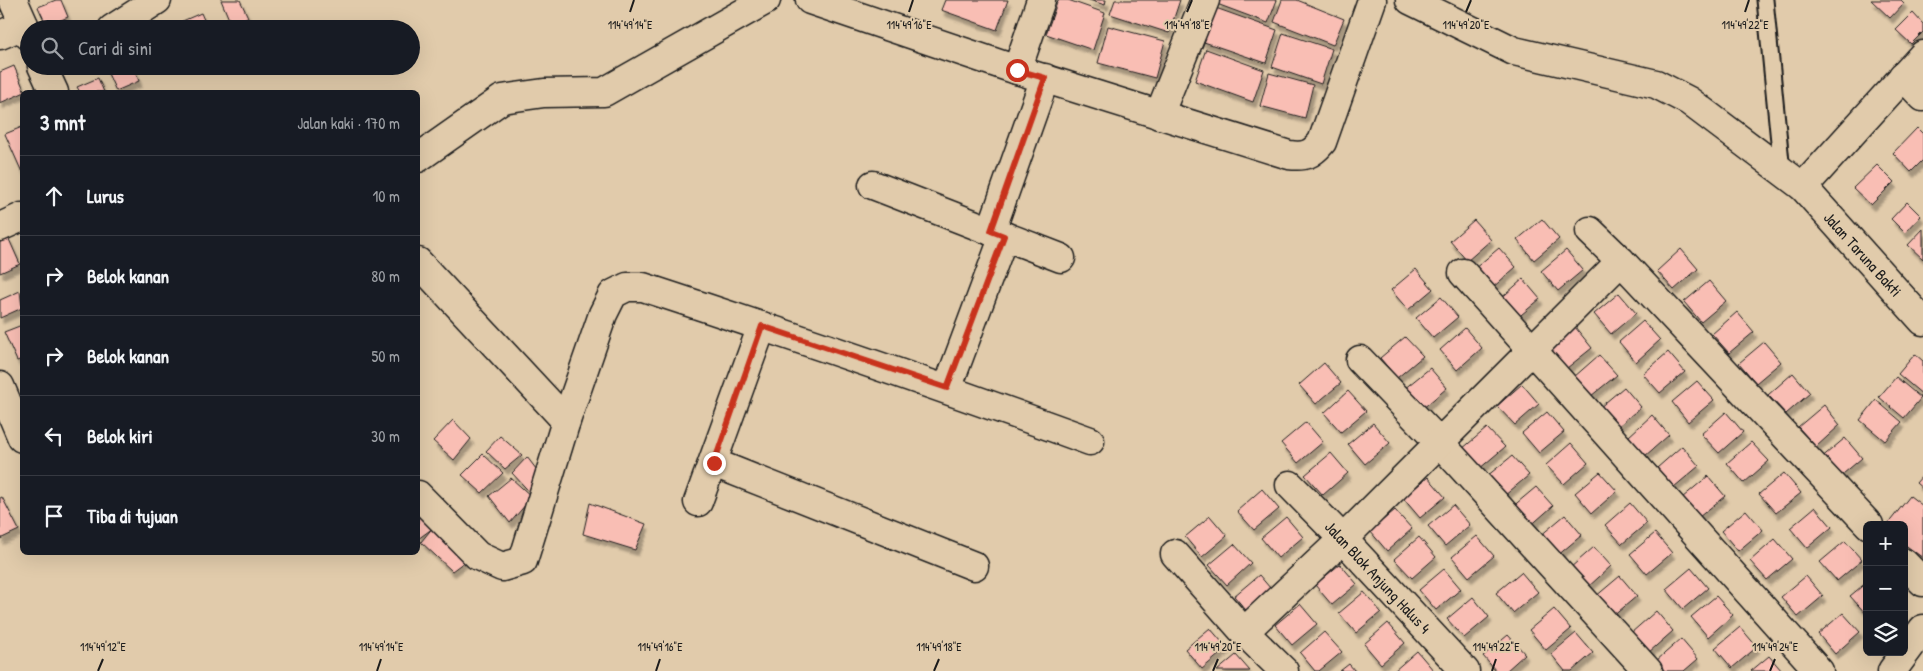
<!DOCTYPE html>
<html lang="id">
<head>
<meta charset="utf-8">
<style>
	:root { --surface:#171b24; --page:#242831; --text:#f1f3f6; --muted:#9ea1a6; --line:#363941 }
	body { margin:0; font-family:"Patrick Hand",sans-serif; background:var(--page); color:var(--text) }
	.controls { position:absolute; right:15px; bottom:15px; display:grid; overflow:hidden; border-radius:8px; box-shadow:0 5px 20px #0002 }
	.controls button { width:45px; height:45px; display:grid; place-items:center; padding:0; border:0; border-bottom:1px solid var(--line); background:var(--surface); color:var(--text); font:25px sans-serif }
	.stop { position:absolute; width:15px; height:15px; margin:-11px; border:4px solid #c8321e; border-radius:50%; background:#fff }
	.stop.end { background:#c8321e; border-color:#fff; box-shadow:0 1px 5px #0008 }
	.list { margin:0; padding:0; list-style:none }
	h2 { display:flex; justify-content:space-between; align-items:center; height:65px; margin:0; padding:0 20px; font-size:21px }
	h2 small { font-size:16px; font-weight:400; color:var(--muted) }
	.list li { display:grid; grid-template-columns:32px 1fr auto; gap:15px; align-items:center; box-sizing:border-box; height:80px; padding:0 20px; border-top:1px solid var(--line) }
	.list b { display:block; font-size:19px; white-space:nowrap }
	.list em { font-size:16px; font-style:normal; color:var(--muted) }
	.icon { flex:none; width:28px; height:28px; fill:none; stroke:currentColor; stroke-width:2; stroke-linecap:round; stroke-linejoin:round }
	.map { position:relative; flex:none; width:1923px; height:671px; overflow:hidden }
	.search { position:absolute; background:var(--surface); box-shadow:0 5px 20px #0002; left:20px; top:20px; width:400px; height:55px; display:flex; align-items:center; gap:12px; box-sizing:border-box; padding:0 18px; border-radius:28px; color:var(--muted); font-size:19px }
	.panel { position:absolute; background:var(--surface); box-shadow:0 5px 20px #0002; left:20px; top:90px; width:400px; height:465px; border-radius:8px }
	.map>svg:first-child { display:block }
</style>
</head>
<body>
<div class="map">
<svg width="1923" height="671" viewBox="0 0 1923 671">
	<defs>
		<filter id="shadow"><feDropShadow dx="3" dy="5.5" stdDeviation="1" flood-color="#0004"/></filter>
	</defs>
	<rect width="100%" height="100%" fill="#e1cbab"/>
	<filter id="ink" filterUnits="userSpaceOnUse"><feTurbulence type="fractalNoise" baseFrequency=".02" numOctaves="2"/><feDisplacementMap in="SourceGraphic" scale="10" xChannelSelector="R" yChannelSelector="G"/><feConvolveMatrix kernelMatrix="1 2 1 2 8 2 1 2 1" color-interpolation-filters="sRGB"/></filter>
	<g filter="url(#ink)">
		<!-- building -->
		<g fill="#f9beb4" stroke="#1c1c1c" filter="url(#shadow)">
			<path d="M56,0H61L68,17L47,26L38,7Z"/>
			<path d="M221,0H240L248,17L231,24Z"/>
			<path d="M945,0H1008L997,30L941,10Z"/>
			<path d="M1058,0H1068L1105,13L1093,50L1046,34Z"/>
			<path d="M1089,0H1106L1105,5Z"/>
			<path d="M1115,0H1180L1169,33L1110,14Z"/>
			<path d="M1219,0H1277L1268,23L1217,4Z"/>
			<path d="M1282,0H1297L1344,19L1333,45L1274,22Z"/>
			<path d="M1871,0H1901L1904,3L1890,18Z"/>
			<path d="M1213,7L1277,30L1266,63L1201,41Z"/>
			<path d="M201,13L208,29H181L178,23Z"/>
			<path d="M1913,13L1923,24V32L1911,44L1896,30Z"/>
			<path d="M1108,26L1165,41L1155,78L1098,63Z"/>
			<path d="M1283,33L1332,49L1321,84L1272,67Z"/>
			<path d="M1206,49L1264,70L1253,102L1195,81Z"/>
			<path d="M14,66L25,92L0,103V72Z"/>
			<path d="M133,66L139,81L116,91L105,67Z"/>
			<path d="M1269,73L1313,85L1305,118L1260,106Z"/>
			<path d="M98,78L104,92H80L77,87Z"/>
			<path d="M22,127V170H21L5,134Z"/>
			<path d="M1917,128L1923,134V160L1911,172L1893,153Z"/>
			<path d="M1877,165L1894,182L1871,205L1853,188Z"/>
			<path d="M1907,202L1921,216L1905,233L1891,219Z"/>
			<path d="M1542,219L1559,239L1534,260L1517,240Z"/>
			<path d="M1474,220L1491,240L1467,261L1450,241Z"/>
			<path d="M1923,229V259L1908,245Z"/>
			<path d="M8,237L20,264L0,273V240Z"/>
			<path d="M1499,248L1516,267L1491,289L1474,269Z"/>
			<path d="M1681,249L1698,269L1674,290L1657,271Z"/>
			<path d="M1566,250L1583,270L1558,291L1541,271Z"/>
			<path d="M1416,269L1433,289L1408,310L1391,290Z"/>
			<path d="M1523,279L1540,299L1515,320L1498,301Z"/>
			<path d="M1709,281L1726,301L1701,322L1684,302Z"/>
			<path d="M20,291L22,308L0,318V300Z"/>
			<path d="M1619,293L1636,313L1611,334L1594,314Z"/>
			<path d="M1441,297L1458,317L1433,338L1416,318Z"/>
			<path d="M1737,312L1754,332L1729,353L1712,334Z"/>
			<path d="M1643,321L1660,340L1636,362L1619,342Z"/>
			<path d="M22,325V359L17,361L4,332Z"/>
			<path d="M1575,327L1592,348L1567,368L1550,349Z"/>
			<path d="M1465,328L1482,348L1457,370L1440,350Z"/>
			<path d="M1405,337L1423,356L1397,378L1380,358Z"/>
			<path d="M1764,342L1781,362L1756,383L1739,363Z"/>
			<path d="M1668,352L1685,372L1660,393L1643,374Z"/>
			<path d="M1915,354L1923,361V395L1898,374Z"/>
			<path d="M1599,355L1617,375L1591,396L1574,377Z"/>
			<path d="M1324,363L1341,383L1316,404L1299,385Z"/>
			<path d="M1430,368L1447,388L1422,409L1404,389Z"/>
			<path d="M1793,373L1810,393L1786,414L1768,395Z"/>
			<path d="M1896,377L1921,398L1904,418L1879,397Z"/>
			<path d="M1697,381L1714,400L1688,422L1672,402Z"/>
			<path d="M1522,384L1539,404L1515,425L1497,406Z"/>
			<path d="M1624,387L1641,407L1616,428L1599,408Z"/>
			<path d="M1348,391L1366,411L1341,432L1324,413Z"/>
			<path d="M1876,400L1902,422L1885,441L1860,420Z"/>
			<path d="M1824,405L1840,425L1816,447L1798,427Z"/>
			<path d="M1547,412L1564,432L1539,453L1522,433Z"/>
			<path d="M1726,412L1743,432L1719,453L1701,434Z"/>
			<path d="M1652,415L1669,435L1645,456L1628,437Z"/>
			<path d="M453,420L471,439L454,460L433,441Z"/>
			<path d="M1306,422L1323,442L1298,463L1281,443Z"/>
			<path d="M1373,423L1390,443L1365,464L1348,444Z"/>
			<path d="M1487,428L1505,447L1479,469L1462,449Z"/>
			<path d="M500,436L522,455L505,469L486,451Z"/>
			<path d="M1845,438L1862,458L1837,479L1820,459Z"/>
			<path d="M1751,442L1769,461L1744,483L1727,463Z"/>
			<path d="M1571,443L1588,463L1564,484L1546,465Z"/>
			<path d="M1682,446L1699,466L1674,487L1657,468Z"/>
			<path d="M1331,453L1348,473L1323,495L1305,475Z"/>
			<path d="M483,454L503,473L482,493L462,475Z"/>
			<path d="M1512,456L1529,475L1504,496L1487,476Z"/>
			<path d="M527,457L546,482L537,500L512,473Z"/>
			<path d="M1600,472L1617,491L1592,513L1575,493Z"/>
			<path d="M1784,473L1801,493L1776,513L1759,494Z"/>
			<path d="M1923,475V489L1916,483Z"/>
			<path d="M1708,476L1725,496L1699,517L1682,498Z"/>
			<path d="M1428,477L1445,497L1420,518L1403,498Z"/>
			<path d="M511,478L532,497L510,523L489,496Z"/>
			<path d="M1536,487L1553,506L1528,528L1511,508Z"/>
			<path d="M1262,489L1279,509L1254,530L1237,511Z"/>
			<path d="M1910,496L1923,506V558L1904,544V525H1887Z"/>
			<path d="M2,497L19,530L0,539V498Z"/>
			<path d="M590,503L646,524L635,550L583,534Z"/>
			<path d="M1630,503L1647,523L1622,544L1605,525Z"/>
			<path d="M1453,505L1470,525L1445,546L1428,526Z"/>
			<path d="M1815,507L1832,527L1807,548L1790,528Z"/>
			<path d="M418,509L433,528L418,539Z"/>
			<path d="M1395,510L1412,529L1387,551L1370,531Z"/>
			<path d="M1746,510L1763,530L1738,551L1721,531Z"/>
			<path d="M1565,515L1582,535L1557,556L1540,536Z"/>
			<path d="M1210,516L1227,536L1202,557L1185,537Z"/>
			<path d="M1286,517L1303,537L1278,558L1261,538Z"/>
			<path d="M438,521L472,556L452,571L421,542Z"/>
			<path d="M1655,533L1672,553L1647,574L1630,554Z"/>
			<path d="M1477,536L1494,556L1469,577L1452,557Z"/>
			<path d="M1419,537L1436,557L1412,578L1394,559Z"/>
			<path d="M1775,539L1792,559L1767,580L1750,561Z"/>
			<path d="M1845,541L1862,560L1837,581L1820,562Z"/>
			<path d="M1234,544L1251,563L1227,585L1209,565Z"/>
			<path d="M1594,547L1611,566L1587,588L1570,568Z"/>
			<path d="M1340,564L1357,584L1332,605L1315,585Z"/>
			<path d="M1691,568L1708,588L1683,609L1666,589Z"/>
			<path d="M1444,569L1461,589L1436,610L1419,590Z"/>
			<path d="M1521,572L1538,592L1513,613L1496,593Z"/>
			<path d="M1259,575L1276,595L1251,616L1234,596Z"/>
			<path d="M1620,576L1637,596L1612,617L1595,597Z"/>
			<path d="M1806,576L1823,596L1798,617L1781,597Z"/>
			<path d="M1867,582V615L1850,596Z"/>
			<path d="M1364,592L1381,612L1356,633L1339,613Z"/>
			<path d="M1716,596L1733,615L1708,637L1691,617Z"/>
			<path d="M1473,597L1489,617L1464,638L1447,619Z"/>
			<path d="M1300,604L1317,624L1292,645L1275,625Z"/>
			<path d="M1554,609L1571,629L1546,650L1529,630Z"/>
			<path d="M1656,611L1673,631L1648,653L1631,633Z"/>
			<path d="M1843,613L1860,632L1835,654L1818,634Z"/>
			<path d="M1388,623L1405,643L1381,664L1364,644Z"/>
			<path d="M1740,627L1757,647L1732,668L1715,648Z"/>
			<path d="M1210,628L1227,648L1202,669L1185,649Z"/>
			<path d="M1324,632L1342,652L1319,671H1315L1300,653Z"/>
			<path d="M1576,633L1593,653L1572,671H1565L1551,654Z"/>
			<path d="M1508,635L1525,654L1506,671H1496L1483,656Z"/>
			<path d="M1681,639L1698,659L1684,671H1665L1656,661Z"/>
			<path d="M1417,651L1434,671H1394Z"/>
			<path d="M1236,655L1250,671H1217Z"/>
			<path d="M1769,656L1782,671H1751Z"/>
			<path d="M1349,664L1355,671H1340Z"/>
		</g>
		<g fill="none" stroke-linecap="round" stroke-linejoin="round">
			<!-- lane casing -->
			<g stroke="#1c1c1c" stroke-width="19">
				<path id="lane" d="M1765,0L1782,172"/>
			</g>
			<!-- street casing -->
			<g stroke="#1c1c1c" stroke-width="31">
				<g id="street">
					<path d="M13,0L29,36"/>
					<path d="M810,0L1017,70L1289,155C1305,157 1311,155 1322,142L1372,0"/>
					<path d="M1410,0L1514,51L1656,84L1689,101L1803,187L1923,321"/>
					<path d="M112,29L157,0"/>
					<path d="M0,35L24,25"/>
					<path d="M42,66L54,92"/>
					<path d="M1017,70L1041,0"/>
					<path d="M1903,76L1923,97"/>
					<path d="M1159,115L1205,0"/>
					<path d="M418,158L502,99L544,93L604,92L766,0"/>
					<path d="M873,185L1004,236L947,389"/>
					<path d="M1803,187L1923,55"/>
					<path d="M0,227L22,217"/>
					<path d="M991,231L1045,78"/>
					<path d="M1590,231L1621,261L1869,525"/>
					<path d="M1004,236L1061,258"/>
					<path d="M418,262L566,421"/>
					<path d="M1463,273L1819,671"/>
					<path d="M1360,360L1439,442L1648,671"/>
					<path d="M0,386L22,438"/>
					<path d="M714,463L974,566"/>
					<path d="M1290,485L1343,539L1465,671"/>
					<path d="M418,495L478,556L502,567L523,561L566,421L603,314L613,294L627,287H643C793,336 942,387 1090,441"/>
					<path d="M698,502L762,326"/>
					<path d="M1175,554L1244,632L1284,671"/>
					<path d="M1904,563L1923,582"/>
					<path d="M1244,632L1343,539L1621,261"/>
					<path d="M1892,671L1923,629"/>
				</g>
			</g>
			<!-- lane -->
			<use href="#lane" stroke="#e1cbab" stroke-width="15"/>
			<!-- street -->
			<use href="#street" stroke="#e1cbab" stroke-width="28"/>
		</g>
	</g>
	<g fill="none" stroke-linecap="round" stroke-linejoin="round" filter="url(#ink)">
		<!-- route -->
		<path stroke="#c8321e" stroke-width="6" d="M714,463L762,326L947,388L1004,236L991,231L1045,78L1017,70"/>
	</g>
	<!-- ticks -->
	<path fill="none" stroke="#1c1c1c" stroke-width="2" d="M630,12L634,0M909,12L913,0M1187,12L1192,0M1466,12L1471,0M1745,12L1749,0M98,671L103,659M377,671L381,659M656,671L660,659M934,671L939,659M1213,671L1218,659M1492,671L1496,659M1770,671L1775,659"/>
	<g text-anchor="middle" dominant-baseline="central" stroke-width="4" stroke-linejoin="round" paint-order="stroke">
		<!-- street labels -->
		<g font-size="16" fill="#1c1c1c" stroke="#e1cbab">
			<text transform="translate(1863 254) rotate(48)">Jalan Taruna Bakti</text>
			<text transform="translate(1378 577) rotate(47)">Jalan Blok Anjung Halus 4</text>
		</g>
	</g>
	<g font-size="12" text-anchor="middle" fill="#1c1c1c" stroke="#e1cbab" stroke-width="4" stroke-linejoin="round" paint-order="stroke">
		<text x="630" y="29">114°49'14"E</text>
		<text x="909" y="29">114°49'16"E</text>
		<text x="1187" y="29">114°49'18"E</text>
		<text x="1466" y="29">114°49'20"E</text>
		<text x="1745" y="29">114°49'22"E</text>
		<text x="103" y="651">114°49'12"E</text>
		<text x="381" y="651">114°49'14"E</text>
		<text x="660" y="651">114°49'16"E</text>
		<text x="939" y="651">114°49'18"E</text>
		<text x="1218" y="651">114°49'20"E</text>
		<text x="1496" y="651">114°49'22"E</text>
		<text x="1775" y="651">114°49'24"E</text>
	</g>
</svg>
<div class="controls">
<button>+</button>
<button>−</button>
<button><svg class="icon" aria-label="layers" viewBox="0 0 24 24"><path d="M12 4l9 5-9 5-9-5zM3 14l9 5 9-5"/></svg></button>
</div>
<div class="stop" style="left:1017px;top:70px"></div>
<div class="stop end" style="left:714px;top:463px"></div>
<div class="search"><svg class="icon" aria-label="search" viewBox="0 0 24 24"><circle cx="10" cy="10" r="6"/><path d="M15 15l6 6"/></svg>Cari di sini</div>
<section class="panel">
<h2>3 mnt<small>Jalan kaki · 170 m</small></h2>
<ul class="list">
<li><svg class="icon" aria-label="ahead" viewBox="0 0 24 24"><path d="M12 20V5M6 11l6-6 6 6"/></svg><div><b>Lurus</b></div><em>10 m</em></li>
<li><svg class="icon" aria-label="right" viewBox="0 0 24 24"><path d="M7 20v-9h11M14 6l5 5-5 5"/></svg><div><b>Belok kanan</b></div><em>80 m</em></li>
<li><svg class="icon" aria-label="right" viewBox="0 0 24 24"><path d="M7 20v-9h11M14 6l5 5-5 5"/></svg><div><b>Belok kanan</b></div><em>50 m</em></li>
<li><svg class="icon" aria-label="left" viewBox="0 0 24 24"><path d="M17 20v-9H6M10 6l-5 5 5 5"/></svg><div><b>Belok kiri</b></div><em>30 m</em></li>
<li><svg class="icon" aria-label="arrive" viewBox="0 0 24 24"><path d="M6 21V4h12l-3 4 3 4H6"/></svg><div><b>Tiba di tujuan</b></div></li>
</ul>
</section>
</div>
</body>
</html>
